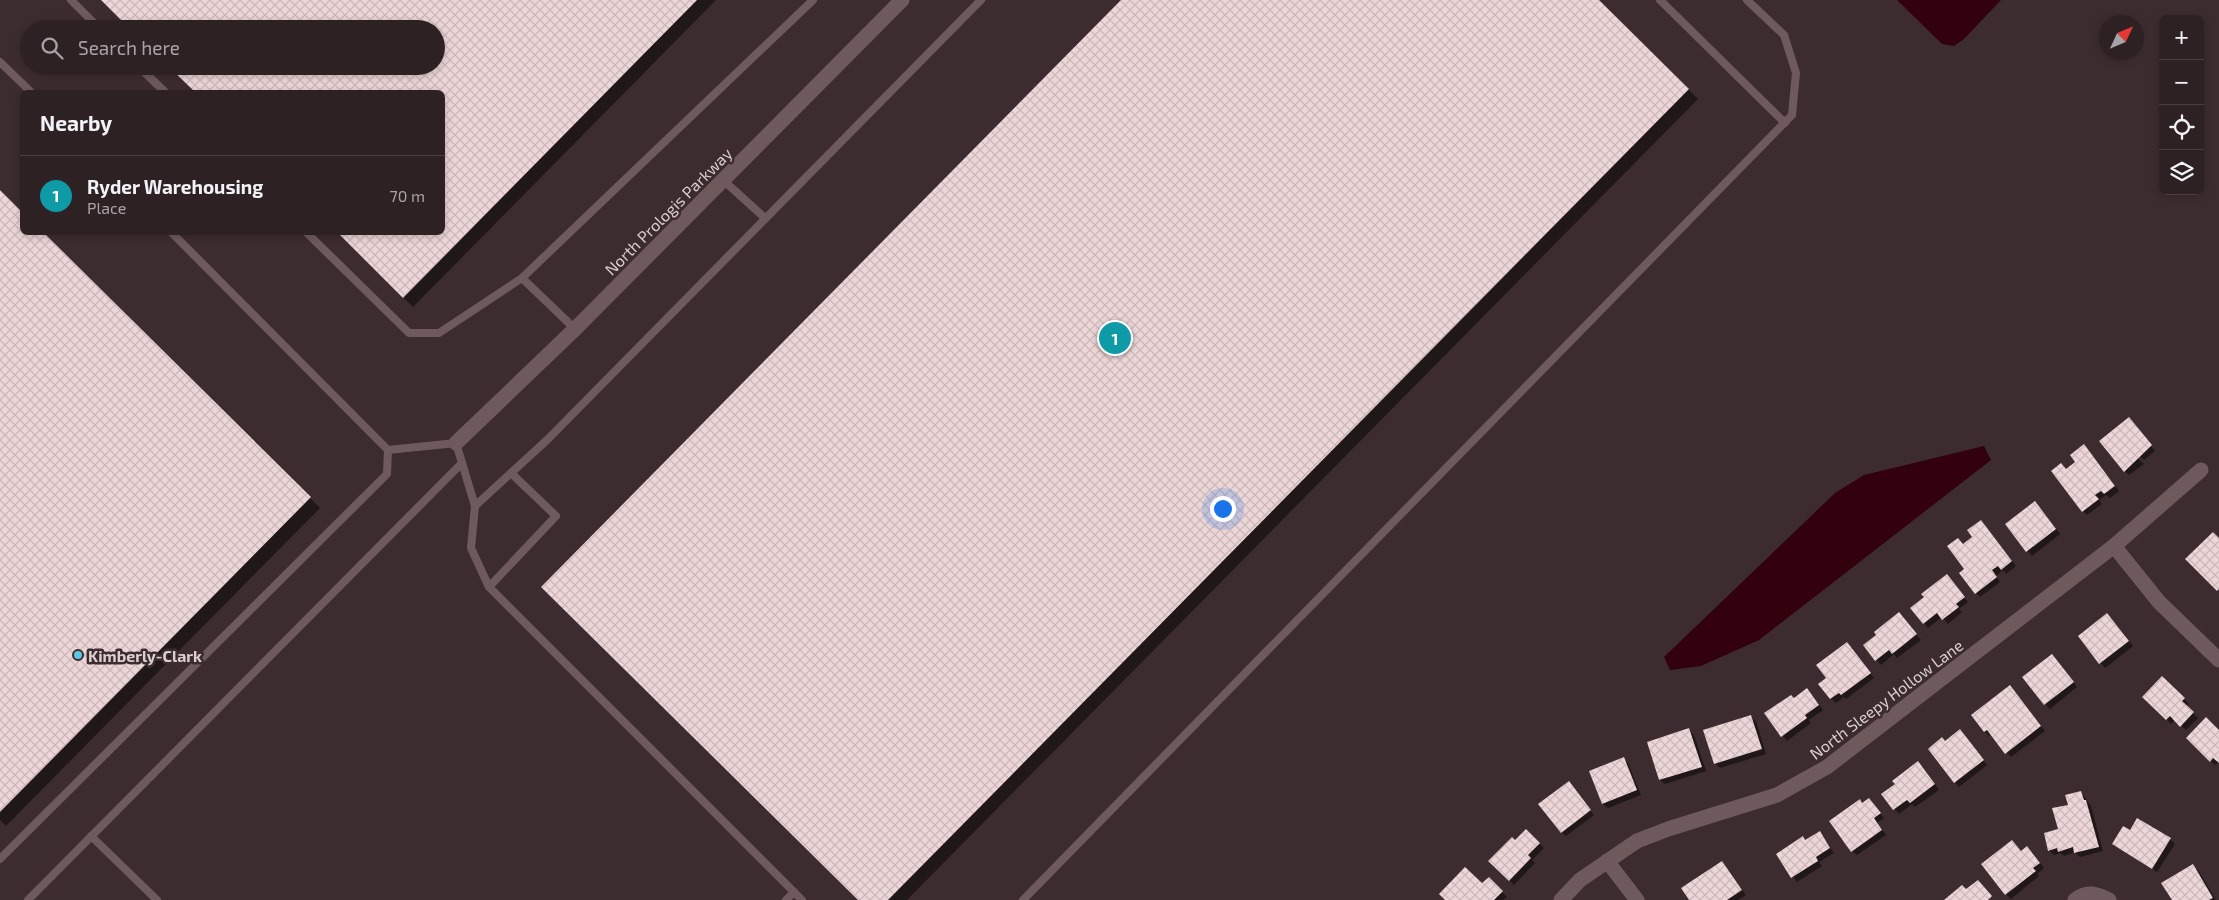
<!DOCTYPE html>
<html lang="en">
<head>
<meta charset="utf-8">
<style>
	:root { --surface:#2e2123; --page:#36292b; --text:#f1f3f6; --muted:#a7a3a6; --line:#493e41; --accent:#b45309 }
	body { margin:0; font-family:"Exo 2",sans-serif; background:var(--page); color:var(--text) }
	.controls { position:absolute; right:15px; top:15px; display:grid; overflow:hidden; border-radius:8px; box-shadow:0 2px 8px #0003 }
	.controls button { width:45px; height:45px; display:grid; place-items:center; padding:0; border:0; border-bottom:1px solid var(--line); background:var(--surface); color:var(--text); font:25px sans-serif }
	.compass { position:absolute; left:2099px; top:15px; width:45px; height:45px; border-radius:50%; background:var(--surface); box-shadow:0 2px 8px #0003; rotate:46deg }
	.you { position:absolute; left:1222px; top:508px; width:18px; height:18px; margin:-12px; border:4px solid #fff; border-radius:50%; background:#1a73e8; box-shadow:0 0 0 8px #1a73e833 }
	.badge { display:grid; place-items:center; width:32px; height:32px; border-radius:50%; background:var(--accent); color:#fff; font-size:16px; font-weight:700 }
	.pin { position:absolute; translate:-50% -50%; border:2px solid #fff; box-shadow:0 1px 5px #0006 }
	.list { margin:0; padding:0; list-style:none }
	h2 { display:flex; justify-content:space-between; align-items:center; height:65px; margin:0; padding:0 20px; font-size:21px }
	h2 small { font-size:16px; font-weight:400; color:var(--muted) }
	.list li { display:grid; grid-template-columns:32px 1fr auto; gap:15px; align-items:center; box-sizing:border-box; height:80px; padding:0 20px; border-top:1px solid var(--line) }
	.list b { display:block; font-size:19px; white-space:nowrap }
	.list p { margin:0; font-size:16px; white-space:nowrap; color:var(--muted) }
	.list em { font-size:16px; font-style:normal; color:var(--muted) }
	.icon { flex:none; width:28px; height:28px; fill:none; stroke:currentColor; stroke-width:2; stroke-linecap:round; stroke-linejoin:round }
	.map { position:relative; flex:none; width:2219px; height:900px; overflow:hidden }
	.search { position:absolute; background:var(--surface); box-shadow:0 2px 8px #0003; left:20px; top:20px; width:425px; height:55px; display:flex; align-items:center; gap:12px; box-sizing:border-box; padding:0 18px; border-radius:28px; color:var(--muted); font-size:19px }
	.panel { position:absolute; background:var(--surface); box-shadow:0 2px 8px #0003; left:20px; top:90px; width:425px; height:145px; border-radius:8px }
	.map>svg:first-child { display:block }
</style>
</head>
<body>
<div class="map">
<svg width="2219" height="900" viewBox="0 0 2219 900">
	<defs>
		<pattern id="building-cross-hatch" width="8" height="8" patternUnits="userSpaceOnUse" patternTransform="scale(1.25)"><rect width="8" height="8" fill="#edd6d8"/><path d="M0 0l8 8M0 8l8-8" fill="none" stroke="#cbb8b9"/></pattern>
	</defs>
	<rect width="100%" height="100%" fill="#3d2c2f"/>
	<!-- water -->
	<g fill="#33000d">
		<path d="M1897,0H2001L1964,39L1954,46L1942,44Z"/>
		<path d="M1984,446L1991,460L1759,640L1701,666L1670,670L1664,657L1835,493L1864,475Z"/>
	</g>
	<!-- shadow -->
	<g fill="#0007">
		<path d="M103,0H716L413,307L338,232H442V92H197L170,66H436V29Z"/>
		<path d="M1122,0H1598L1698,99L907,900H859Z"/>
		<path d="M0,191L22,214V232H42L320,508L6,826L0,820Z"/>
		<path d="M2134,424L2155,451L2144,460L2135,451L2133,453L2144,464L2129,475L2124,471Z"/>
		<path d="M2089,451L2119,491L2110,498L2106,495L2099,500L2102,504L2087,515L2083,511Z"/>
		<path d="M2039,507L2060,534L2032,556L2006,524Z"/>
		<path d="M1985,526L2016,566L2006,574L2003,570L1996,576L2000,582L1980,597L1976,593L1966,569L1963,545Z"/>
		<path d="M1951,581L1968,602L1959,609L1962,612L1948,624L1942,617L1928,628L1924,623Z"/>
		<path d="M1899,613L1921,640L1897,658L1894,654L1881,665L1865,645Z"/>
		<path d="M2112,619L2133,646L2105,668L2079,637Z"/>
		<path d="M1847,643L1874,678L1846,699L1844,697L1836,703L1831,698L1828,678Z"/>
		<path d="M2057,660L2077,687L2050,709L2045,704Z"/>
		<path d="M2162,678L2189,704L2186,706L2198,718L2186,730L2175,720L2171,724L2143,697Z"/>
		<path d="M2014,692L2045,731L2011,757L1992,734L1989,736L1985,732L1973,716Z"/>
		<path d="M1812,695L1823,710L1809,720L1811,723L1787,741L1766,714L1794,699Z"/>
		<path d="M1751,717L1756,721L1766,754L1720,768L1715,763Z"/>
		<path d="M1689,730L1694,735L1706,771L1665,784L1660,780L1648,743Z"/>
		<path d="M2219,732V762L2215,765L2187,738Z"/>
		<path d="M1964,735L1987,765L1959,787L1955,782L1945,742Z"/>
		<path d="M1623,758L1628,763L1641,795L1608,808L1603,804L1590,772Z"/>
		<path d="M1923,767L1939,790L1915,807L1912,804L1899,814L1883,794Z"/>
		<path d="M1573,787L1594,815L1566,836L1561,832Z"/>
		<path d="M2081,792L2091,806L2103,851L2080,857L2075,852L2064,856L2061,853L2054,855L2049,850L2069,806Z"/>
		<path d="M1869,799L1884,818L1877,823L1886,835L1857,855L1852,851L1862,804Z"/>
		<path d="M1526,831L1544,848L1532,860L1535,863L1514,885L1490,861Z"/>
		<path d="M2130,832L2170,839L2175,844L2157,872L2114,844Z"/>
		<path d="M1819,833L1834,853L1819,862L1822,866L1797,882L1777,854L1803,838L1806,841Z"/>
		<path d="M2021,852H2032L2044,868L2037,874L2039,876L2011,899L2006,894Z"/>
		<path d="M1722,862L1746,895L1738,900H1691Z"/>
		<path d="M2193,866L2200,873L2216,900H2173Z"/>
		<path d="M1489,879L1507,897L1503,900H1447L1482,885Z"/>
	</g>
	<!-- building -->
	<g fill="url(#building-cross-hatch)">
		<path d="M101,0H697L403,298L337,232H442V92H195L168,66H436V29H130Z"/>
		<path d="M1121,0H1599L1689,89L888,900H858L541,587Z"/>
		<path d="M0,190L22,212V232H43L311,497L0,812Z"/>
		<path d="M2129,417L2152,445L2124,472L2099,441Z"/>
		<path d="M2084,444L2115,486L2104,494L2101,491L2095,495L2099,499L2082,512L2051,471L2061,463L2066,469L2075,462L2070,455Z"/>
		<path d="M2035,501L2056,529L2026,552L2005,524Z"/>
		<path d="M1981,520L2012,561L2001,570L1998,566L1992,570L1997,577L1975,594L1959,573L1964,569L1947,546L1958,538L1963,544L1972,537L1967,530Z"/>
		<path d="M2213,532L2219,538V589L2217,591L2185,559Z"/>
		<path d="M1947,574L1965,597L1956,604L1959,607L1942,620L1937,613L1923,624L1910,608L1924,597L1921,594Z"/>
		<path d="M1899,612L1917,634L1892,654L1889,650L1875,661L1863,645L1876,635L1874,632Z"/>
		<path d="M2107,613L2129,641L2099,664L2078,636Z"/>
		<path d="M1847,642L1871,673L1841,695L1839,693L1830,699L1818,684L1826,678L1816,665Z"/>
		<path d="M2052,654L2074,682L2044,705L2022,677Z"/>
		<path d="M2162,676L2185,698L2182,701L2194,712L2180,727L2170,716L2166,720L2142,697Z"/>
		<path d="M2010,685L2041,726L2005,754L1987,730L1984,732L1971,715Z"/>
		<path d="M1807,688L1819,705L1805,715L1807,718L1781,737L1764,713L1791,695L1794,698Z"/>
		<path d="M1751,715L1762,749L1714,764L1703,730Z"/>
		<path d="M2206,717L2219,730V763L2213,758L2210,762L2186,738Z"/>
		<path d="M1689,728L1702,767L1659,780L1647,742Z"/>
		<path d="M1960,729L1984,760L1954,783L1928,749L1942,737L1945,741Z"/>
		<path d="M1624,757L1637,790L1602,804L1589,771Z"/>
		<path d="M1918,761L1935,784L1910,803L1907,800L1893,810L1881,794L1895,784L1892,781Z"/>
		<path d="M1569,781L1591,810L1561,833L1538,804Z"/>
		<path d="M2081,791L2084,800H2086L2099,847L2074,853L2073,847L2058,852L2057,848L2048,851L2044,833L2058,829L2052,808L2068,805L2065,795Z"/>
		<path d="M1869,798L1881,813L1874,818L1882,830L1851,852L1829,821L1860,799L1862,803Z"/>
		<path d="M2137,818L2171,838L2152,869L2112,844L2123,826L2130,830Z"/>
		<path d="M1526,829L1540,843L1528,855L1531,858L1509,881L1488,861L1512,837L1515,840Z"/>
		<path d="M1820,831L1830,848L1816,857L1818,861L1791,878L1776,854L1803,836L1805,840Z"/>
		<path d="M2012,840L2021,851L2027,846L2040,863L2033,868L2036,871L2005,895L1981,864Z"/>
		<path d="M1722,861L1742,890L1727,900H1689L1681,888Z"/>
		<path d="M2193,864L2213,898L2209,900H2172L2161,883Z"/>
		<path d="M1465,867L1482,883L1489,877L1503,891L1494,900H1445L1439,894Z"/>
		<path d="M1978,880L1992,896L1988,900H1944L1962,885L1966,889Z"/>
	</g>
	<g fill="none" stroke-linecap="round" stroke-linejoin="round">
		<!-- lane -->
		<g stroke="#6e5a5d" stroke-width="8">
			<path d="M71,0L100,29"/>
			<path d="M1660,0L1785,123"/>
			<path d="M0,62L31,92"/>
			<path d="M138,66L165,92"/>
			<path d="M723,180L765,218"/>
			<path d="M171,232L388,450"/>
			<path d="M306,232L409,333H439L522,278L575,329"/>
			<path d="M522,278L813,0"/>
			<path d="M475,506L547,440L981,0"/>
			<path d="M489,587L556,516L511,473"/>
			<path d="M91,836L157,900"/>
			<path d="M0,859L387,474L388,450L456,443L475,506L471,548L489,587L802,900"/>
			<path d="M28,900L462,463"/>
			<path d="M786,900L794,892"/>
			<path d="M1023,900L1792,115L1796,73L1784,35L1747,0"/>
		</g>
		<!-- street -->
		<g stroke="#6e5a5d" stroke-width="15">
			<path d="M456,443L575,329L902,0"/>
			<path d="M2114,546L2159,602L2219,660"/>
			<path d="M1607,861L1637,900"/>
			<path d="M1561,900L1580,880L1637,841L1668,829L1777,795L1827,767L2114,546L2201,470"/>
			<path d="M2075,900C2087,890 2097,894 2109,900"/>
		</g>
	</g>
	<!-- markers -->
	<circle fill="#5bc7e7" stroke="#3d2c2f" stroke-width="2" cx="78" cy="655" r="5"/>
	<g text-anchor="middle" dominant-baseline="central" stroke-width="5" stroke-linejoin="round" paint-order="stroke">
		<!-- street labels -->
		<g font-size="16" fill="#dbd0d1" stroke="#3d2c2f">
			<text transform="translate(668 211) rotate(-45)">North Prologis Parkway</text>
			<text transform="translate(1886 699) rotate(-37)">North Sleepy Hollow Lane</text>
		</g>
		<!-- poi labels -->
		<g font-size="16" font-weight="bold" fill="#dbd0d1" stroke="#3d2c2f" text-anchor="start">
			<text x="88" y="655">Kimberly-Clark</text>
		</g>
	</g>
</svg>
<div class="controls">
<button>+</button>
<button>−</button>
<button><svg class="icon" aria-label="locate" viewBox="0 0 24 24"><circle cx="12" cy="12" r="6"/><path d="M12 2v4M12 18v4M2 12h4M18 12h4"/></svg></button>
<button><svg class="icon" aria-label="layers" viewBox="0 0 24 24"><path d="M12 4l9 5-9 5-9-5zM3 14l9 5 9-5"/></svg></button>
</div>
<svg class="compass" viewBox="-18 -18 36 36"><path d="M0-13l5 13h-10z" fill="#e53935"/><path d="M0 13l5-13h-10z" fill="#a7a3a6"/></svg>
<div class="you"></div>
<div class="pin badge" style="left:1115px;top:338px;background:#0f9aa8">1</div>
<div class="search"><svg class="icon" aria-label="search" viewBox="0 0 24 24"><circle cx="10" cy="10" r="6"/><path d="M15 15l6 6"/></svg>Search here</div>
<section class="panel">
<h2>Nearby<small></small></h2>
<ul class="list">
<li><span class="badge" style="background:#0f9aa8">1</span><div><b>Ryder Warehousing</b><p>Place</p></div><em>70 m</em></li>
</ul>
</section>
</div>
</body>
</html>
